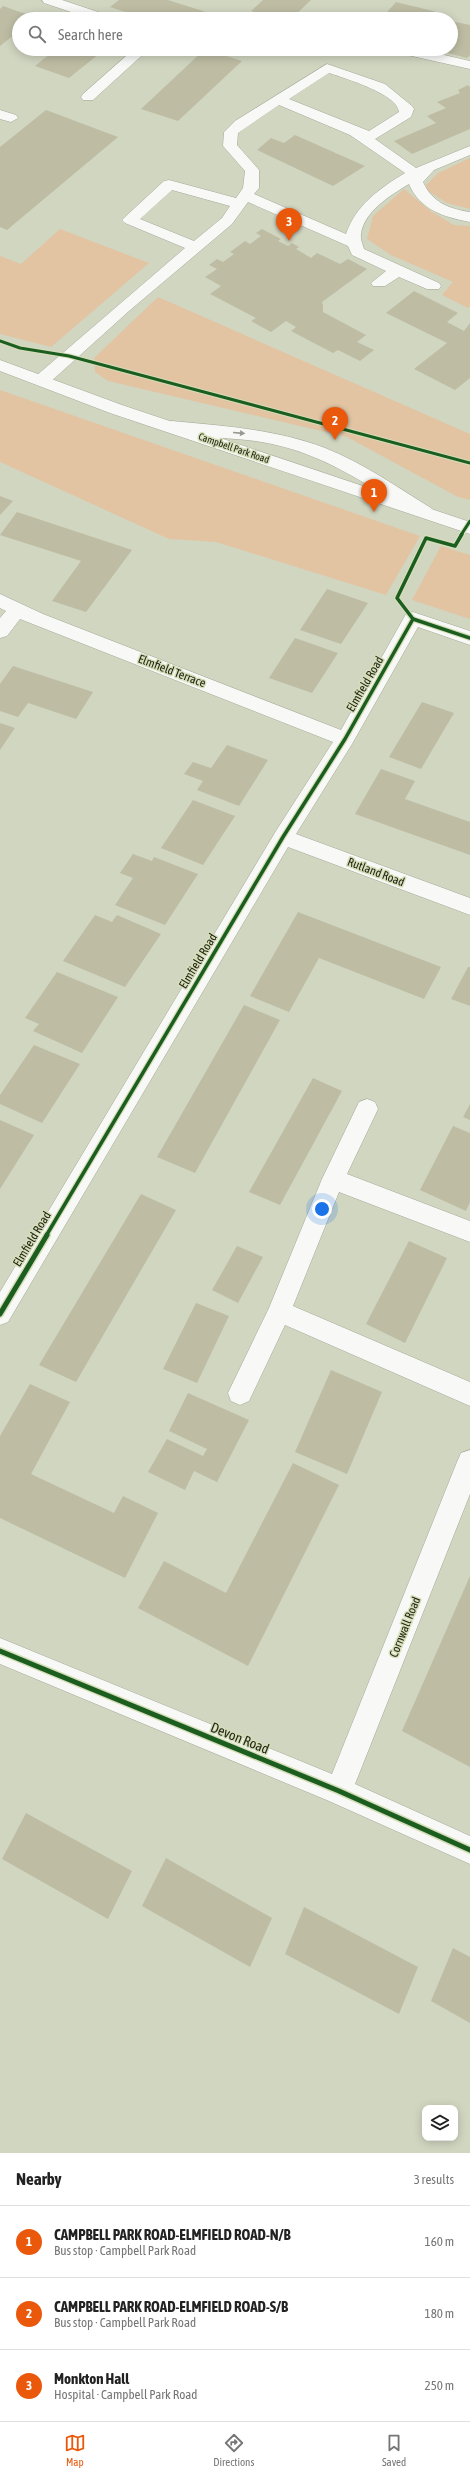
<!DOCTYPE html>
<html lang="en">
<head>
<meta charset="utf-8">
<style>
	:root { --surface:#fff; --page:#f2f2f2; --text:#222; --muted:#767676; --line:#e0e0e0; --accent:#ea580c }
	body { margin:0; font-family:"Asap Condensed",sans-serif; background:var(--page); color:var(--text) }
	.controls { position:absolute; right:12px; bottom:12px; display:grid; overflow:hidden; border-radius:8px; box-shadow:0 2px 10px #0003 }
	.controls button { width:36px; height:36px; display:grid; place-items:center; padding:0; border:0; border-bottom:1px solid var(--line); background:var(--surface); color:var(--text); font:20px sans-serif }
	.you { position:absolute; left:322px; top:1209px; width:14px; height:14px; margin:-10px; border:3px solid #fff; border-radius:50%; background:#1a73e8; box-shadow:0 0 0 6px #1a73e833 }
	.badge { display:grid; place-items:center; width:26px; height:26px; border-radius:50%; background:var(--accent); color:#fff; font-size:13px; font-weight:700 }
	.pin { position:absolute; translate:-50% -33px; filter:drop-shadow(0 1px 2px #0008) }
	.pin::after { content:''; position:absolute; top:21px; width:14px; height:12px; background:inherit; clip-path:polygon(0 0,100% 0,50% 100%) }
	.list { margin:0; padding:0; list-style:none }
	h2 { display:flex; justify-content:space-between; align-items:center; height:52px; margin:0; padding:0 16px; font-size:17px }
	h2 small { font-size:13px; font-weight:400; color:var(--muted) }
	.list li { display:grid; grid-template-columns:26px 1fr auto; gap:12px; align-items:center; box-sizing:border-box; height:72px; padding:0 16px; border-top:1px solid var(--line) }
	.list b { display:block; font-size:15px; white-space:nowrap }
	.list p { margin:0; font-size:13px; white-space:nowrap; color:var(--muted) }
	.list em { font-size:13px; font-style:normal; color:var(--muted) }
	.icon { flex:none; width:22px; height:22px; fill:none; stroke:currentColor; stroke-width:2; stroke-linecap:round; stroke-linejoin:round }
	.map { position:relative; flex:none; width:470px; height:2153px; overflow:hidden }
	.search { position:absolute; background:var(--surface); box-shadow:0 2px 10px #0003; left:12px; right:12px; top:12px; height:44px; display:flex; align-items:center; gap:10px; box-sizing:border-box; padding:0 14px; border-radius:22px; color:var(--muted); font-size:15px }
	.sheet { height:268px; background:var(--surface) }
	nav { display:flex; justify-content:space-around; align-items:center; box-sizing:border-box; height:56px; border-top:1px solid var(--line); background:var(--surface); font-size:11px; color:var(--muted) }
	nav a { display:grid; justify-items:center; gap:2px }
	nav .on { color:var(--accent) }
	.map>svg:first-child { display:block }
</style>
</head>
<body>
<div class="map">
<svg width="470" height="2153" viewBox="0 0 470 2153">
	<rect width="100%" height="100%" fill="#d1d6c1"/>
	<!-- green -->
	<g fill="#e2c4a3">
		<path d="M470,158V209L447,203L428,191L426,185L438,173Z"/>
		<path d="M404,189L432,212L454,225L470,226V306L468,308L442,295L453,282L391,255L367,239L373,216Z"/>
		<path d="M60,229L149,263L51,347L0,334V256L21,264Z"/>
		<path d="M158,297L470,434V500L458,497L347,437L108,381L95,372L94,358Z"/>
		<path d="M0,390L420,536L386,595L216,542L169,539L0,462Z"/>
		<path d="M441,546L470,555V619L412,600Z"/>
	</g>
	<!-- building -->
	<g fill="#bebda4">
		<path d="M119,0H168L228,19H147L110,7Z"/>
		<path d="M263,0H311L291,19H280L251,11Z"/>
		<path d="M396,2L437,12L434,16L442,19H381Z"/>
		<path d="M3,6L37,18L19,19V31L0,46V9Z"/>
		<path d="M451,21L470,25V55L467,58L436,50L451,49Z"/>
		<path d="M56,49H105L69,78L35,66Z"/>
		<path d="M205,49L242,61L178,121L141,109Z"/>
		<path d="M468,85L470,87V129L412,154L394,141L436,123L427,116L446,108L437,102L460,93L458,90Z"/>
		<path d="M46,110L118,137L7,230L0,227V147Z"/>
		<path d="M295,135L365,166L333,186L257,150L271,138L284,143Z"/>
		<path d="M262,229L281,239L278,241L288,246L292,243L299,247L296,249L311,258L317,253L340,264L348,259L367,269L322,302L323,305V312L366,335L357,342L374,350L360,361L338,350L333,353L291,331L296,327L286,321L271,332L251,321L256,318L210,294L221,286L205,277L217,269L209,265L217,259L223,262L234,254L230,252L245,241L250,244L261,236L256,233Z"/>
		<path d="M414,291L458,313L447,322L464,331L470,323V378L455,390L414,369L447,343L386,313Z"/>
		<path d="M0,496L13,501L0,515Z"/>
		<path d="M17,512L132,550L86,612L52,601L81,561L0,535Z"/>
		<path d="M327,589L368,603L341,644L300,630Z"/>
		<path d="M295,638L338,653L312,693L269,678Z"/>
		<path d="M13,666L93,692L76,719L28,703L18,717L0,711V684Z"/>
		<path d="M422,702L454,713L421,769L389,757Z"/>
		<path d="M0,723L15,728L0,750Z"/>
		<path d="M227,745L268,760L239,806L197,790L203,781L184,774L193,762L211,768Z"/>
		<path d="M381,769L415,781L405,799L470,822V855L355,814Z"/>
		<path d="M193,800L235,816L203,865L161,848Z"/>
		<path d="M133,854L152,861L154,857L198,874L165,925L115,905L133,878L120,873Z"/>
		<path d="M298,912L441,967L424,999L319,958L289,1012L250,996Z"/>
		<path d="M95,915L112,922L117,915L161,934L125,987L63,961Z"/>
		<path d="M468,967H470V1006L451,999Z"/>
		<path d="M57,972L118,997L82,1053L33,1031L39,1024L25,1018Z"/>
		<path d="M244,1005L280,1020L195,1173L157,1157Z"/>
		<path d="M34,1045L80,1064L42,1123L0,1104V1095Z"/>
		<path d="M313,1078L342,1091L280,1205L249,1192Z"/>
		<path d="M470,1104V1120L463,1117Z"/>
		<path d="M0,1120L34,1135L0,1189Z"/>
		<path d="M453,1126L470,1133V1202L466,1211L420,1190Z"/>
		<path d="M141,1194L176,1210L76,1382L39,1365Z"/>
		<path d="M409,1241L447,1258L405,1343L366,1324Z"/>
		<path d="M237,1246L263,1257L238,1303L212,1290Z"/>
		<path d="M196,1303L229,1316L197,1383L163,1369Z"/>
		<path d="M331,1370L382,1392L347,1474L295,1452Z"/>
		<path d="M30,1384L70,1402L31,1474L114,1513L123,1496L158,1513L125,1578L0,1518V1436Z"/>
		<path d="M188,1393L249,1420L217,1482L194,1471L185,1490L148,1472L167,1439L203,1456L207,1449L169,1431Z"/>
		<path d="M293,1463L339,1485L248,1666L138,1608L164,1561L226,1593Z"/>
		<path d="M470,1576V1767L402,1731Z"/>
		<path d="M26,1813L132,1871L108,1919L2,1859Z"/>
		<path d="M166,1858L272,1918L250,1967L142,1906Z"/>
		<path d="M304,1907L418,1967L399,2014L285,1954Z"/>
		<path d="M453,1948L470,1957V2023L431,2001Z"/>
	</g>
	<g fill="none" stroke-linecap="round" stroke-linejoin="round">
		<!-- lane casing -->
		<g stroke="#a4a898" stroke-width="1">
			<g id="lane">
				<path d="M392,49H418L470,61V69L394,52Z"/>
				<path d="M327,64L385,84L412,106L414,109L411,117L375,139L416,168L470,146V155L434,170L423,182C432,202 449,209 470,212V222C444,217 420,210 409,184C391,195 364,211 361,234C360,239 363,245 364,249L439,283L441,286L439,289H427L399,277L385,286H373L371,283L386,271L352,255L348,246L248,202L232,224L129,311L48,384H36L34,380L36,376L185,248L125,223L122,220L125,217L164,181L169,180L236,198L243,188L245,171L223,146L224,132L235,121ZM329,73C344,78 398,94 399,112L369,131L289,99ZM279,105L350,135L405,173C379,189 356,205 346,234L254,194L259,188V170L237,145L238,133ZM172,190L230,206L222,218L194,241L140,219Z"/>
				<path d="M172,421C224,426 275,429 325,448C363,463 397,487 431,508L434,512L431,516L425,518L419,516C372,488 326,455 272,444C238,436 198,440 166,431L164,427L166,423Z"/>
				<path d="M367,1099L375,1102L378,1109L347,1174L470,1221V1242L339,1192L293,1306L470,1382V1406L285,1325L249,1401L240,1405L231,1401L228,1393L269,1308L322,1179L359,1102Z"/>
			</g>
		</g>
		<!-- street casing -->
		<g stroke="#a4a898" stroke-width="1">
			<g id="street">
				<path d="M42,0H62L110,16L112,19H92L44,3Z"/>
				<path d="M134,49H149L93,100H83L81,97L83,94Z"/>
				<path d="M0,110L16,115L18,118L11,122L0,119Z"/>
				<path d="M0,594L43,614L341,730L406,614L413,612L470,631V645L418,627L352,744L296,834L470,898V915L288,847L8,1322L0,1325V1292L276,831L333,742L20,619L7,636L0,638V618L6,611L0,608Z"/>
				<path d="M470,1450V1494L355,1784L470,1836V1864L329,1801L0,1664V1638L332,1774L457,1462L461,1453Z"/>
			</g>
		</g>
		<!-- secondary casing -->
		<g stroke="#a4a898" stroke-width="1">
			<path id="secondary" d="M0,360L122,405L470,522V534L110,413L0,371Z"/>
		</g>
		<!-- lane -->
		<use href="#lane" fill="#f8f9f6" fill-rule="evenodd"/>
		<!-- street -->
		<use href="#street" fill="#f8f9f6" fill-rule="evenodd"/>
		<!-- secondary -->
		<use href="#secondary" fill="#f8f9f6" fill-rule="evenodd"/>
		<!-- cycleway-far2 casing -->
		<g stroke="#d6deb9" stroke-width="5">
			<g id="cycleway-far2">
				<path d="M0,341L20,348L69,356L470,463"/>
				<path d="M461,535L470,521"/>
			</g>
		</g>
		<!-- cycleway-far1 casing -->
		<g stroke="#d6deb9" stroke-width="6">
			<g id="cycleway-far1">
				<path d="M413,619L397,598L426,538L455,546L462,534"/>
				<path d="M413,619L470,638"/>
				<path d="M46,1236L283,837L345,739L413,619"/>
			</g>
		</g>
		<!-- cycleway casing -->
		<g stroke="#d6deb9" stroke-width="8">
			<g id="cycleway">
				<path d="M0,1314L47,1235"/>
				<path d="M0,1651L339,1791L470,1850"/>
			</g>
		</g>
		<!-- cycleway-far2 -->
		<use href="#cycleway-far2" stroke="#1b5e20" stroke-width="3"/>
		<!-- cycleway-far1 -->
		<use href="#cycleway-far1" stroke="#1b5e20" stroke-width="3.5"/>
		<!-- cycleway -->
		<use href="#cycleway" stroke="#1b5e20" stroke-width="5"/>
	</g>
	<!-- one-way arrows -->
	<defs><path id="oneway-solid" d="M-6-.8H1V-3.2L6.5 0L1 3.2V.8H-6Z"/></defs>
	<use fill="#989a91" href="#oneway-solid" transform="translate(239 433) rotate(5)"/>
	<g text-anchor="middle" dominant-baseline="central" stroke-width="3" stroke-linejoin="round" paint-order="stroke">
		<!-- far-street labels -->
		<g font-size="10" fill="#222516" stroke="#d6deb9">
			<text transform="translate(234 448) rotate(19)">Campbell Park Road</text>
		</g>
		<!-- street labels -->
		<g font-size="12" fill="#222516" stroke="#d6deb9">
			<text transform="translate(172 671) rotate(21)">Elmfield Terrace</text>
			<text transform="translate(365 684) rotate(-60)">Elmfield Road</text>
			<text transform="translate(376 872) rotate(21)">Rutland Road</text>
			<text transform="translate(198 961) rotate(-59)">Elmfield Road</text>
			<text transform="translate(32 1239) rotate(-59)">Elmfield Road</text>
			<text transform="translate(405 1627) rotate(-68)">Cornwall Road</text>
		</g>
		<!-- near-street labels -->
		<g font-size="14" fill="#222516" stroke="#d6deb9">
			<text transform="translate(240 1738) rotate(22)">Devon Road</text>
		</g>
	</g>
</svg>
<div class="controls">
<button><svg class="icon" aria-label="layers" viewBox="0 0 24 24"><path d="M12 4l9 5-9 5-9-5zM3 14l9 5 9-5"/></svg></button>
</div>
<div class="you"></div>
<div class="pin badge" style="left:374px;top:512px">1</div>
<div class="pin badge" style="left:335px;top:440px">2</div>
<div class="pin badge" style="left:289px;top:241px">3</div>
<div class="search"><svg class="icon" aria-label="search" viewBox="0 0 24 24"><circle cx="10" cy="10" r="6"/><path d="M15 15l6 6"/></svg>Search here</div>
</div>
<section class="sheet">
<h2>Nearby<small>3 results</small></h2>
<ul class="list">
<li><span class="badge">1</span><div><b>CAMPBELL PARK ROAD-ELMFIELD ROAD-N/B</b><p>Bus stop · Campbell Park Road</p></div><em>160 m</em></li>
<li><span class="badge">2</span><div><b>CAMPBELL PARK ROAD-ELMFIELD ROAD-S/B</b><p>Bus stop · Campbell Park Road</p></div><em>180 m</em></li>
<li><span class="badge">3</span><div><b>Monkton Hall</b><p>Hospital · Campbell Park Road</p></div><em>250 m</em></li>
</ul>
</section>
<nav>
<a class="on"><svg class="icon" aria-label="map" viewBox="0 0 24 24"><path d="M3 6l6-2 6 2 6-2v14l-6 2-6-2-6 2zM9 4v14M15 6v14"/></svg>Map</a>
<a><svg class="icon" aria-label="directions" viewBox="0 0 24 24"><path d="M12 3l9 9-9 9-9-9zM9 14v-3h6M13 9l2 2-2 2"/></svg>Directions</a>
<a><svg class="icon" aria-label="saved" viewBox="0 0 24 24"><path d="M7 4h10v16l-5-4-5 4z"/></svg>Saved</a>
</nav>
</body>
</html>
